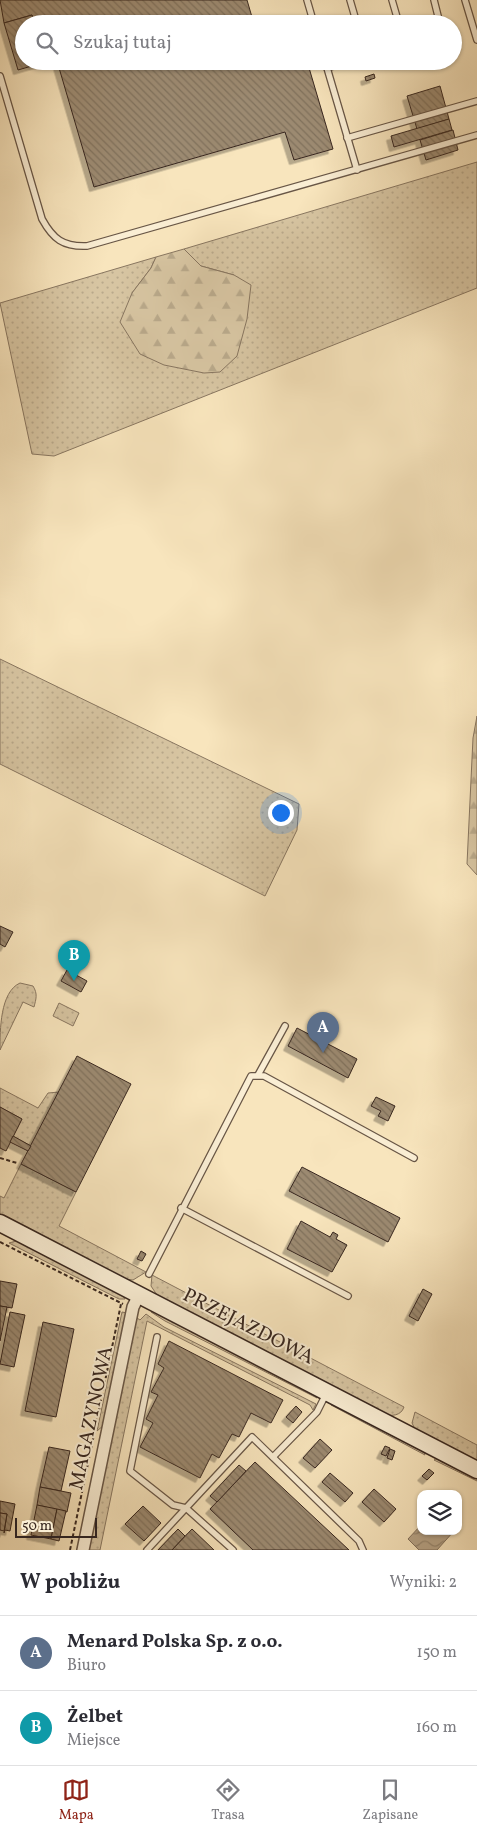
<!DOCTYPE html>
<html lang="pl">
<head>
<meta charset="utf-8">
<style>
	:root { --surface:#fff; --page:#f2f2f3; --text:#2b2b33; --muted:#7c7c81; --line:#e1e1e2; --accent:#8f2418 }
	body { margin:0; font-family:Vollkorn,serif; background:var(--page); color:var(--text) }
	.controls { position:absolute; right:15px; bottom:15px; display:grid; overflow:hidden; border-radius:10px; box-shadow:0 1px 4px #0004 }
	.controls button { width:45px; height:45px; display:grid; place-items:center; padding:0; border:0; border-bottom:1px solid var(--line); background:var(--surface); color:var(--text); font:25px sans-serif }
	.scale { position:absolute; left:15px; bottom:12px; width:82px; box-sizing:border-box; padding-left:5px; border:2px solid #38271f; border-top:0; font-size:14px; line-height:18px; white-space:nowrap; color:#38271f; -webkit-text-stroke:4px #faeed4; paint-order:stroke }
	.you { position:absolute; left:280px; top:812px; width:18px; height:18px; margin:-12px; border:4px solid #fff; border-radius:50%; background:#1a73e8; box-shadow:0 0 0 8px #1a73e833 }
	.badge { display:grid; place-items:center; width:32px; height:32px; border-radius:50%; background:var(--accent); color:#fff; font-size:16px; font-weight:700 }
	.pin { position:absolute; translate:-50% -41px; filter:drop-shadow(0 1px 2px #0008) }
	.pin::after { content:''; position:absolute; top:26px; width:18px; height:15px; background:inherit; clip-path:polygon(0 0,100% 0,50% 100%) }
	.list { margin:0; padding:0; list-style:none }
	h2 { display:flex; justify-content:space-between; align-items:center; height:65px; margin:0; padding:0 20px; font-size:21px }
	h2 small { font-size:16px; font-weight:400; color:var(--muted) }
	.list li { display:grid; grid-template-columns:32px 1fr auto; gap:15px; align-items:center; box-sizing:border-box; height:75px; padding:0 20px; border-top:1px solid var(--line) }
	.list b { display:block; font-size:19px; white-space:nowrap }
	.list p { margin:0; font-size:16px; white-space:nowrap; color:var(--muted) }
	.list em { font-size:16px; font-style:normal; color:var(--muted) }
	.icon { flex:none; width:28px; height:28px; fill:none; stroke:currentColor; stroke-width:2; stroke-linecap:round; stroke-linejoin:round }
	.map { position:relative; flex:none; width:477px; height:1550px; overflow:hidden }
	.search { position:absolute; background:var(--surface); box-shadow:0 1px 4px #0004; left:15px; right:15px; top:15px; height:55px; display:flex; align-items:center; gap:12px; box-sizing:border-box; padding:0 18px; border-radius:28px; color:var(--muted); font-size:19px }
	.sheet { height:215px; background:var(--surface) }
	nav { display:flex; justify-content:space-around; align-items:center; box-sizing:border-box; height:70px; border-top:1px solid var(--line); background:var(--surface); font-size:14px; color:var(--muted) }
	nav a { display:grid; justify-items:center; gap:2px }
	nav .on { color:var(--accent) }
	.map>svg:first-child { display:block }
</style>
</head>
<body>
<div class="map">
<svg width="477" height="1550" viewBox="0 0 477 1550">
	<defs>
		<pattern id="grass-dots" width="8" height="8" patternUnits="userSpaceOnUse" patternTransform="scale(1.25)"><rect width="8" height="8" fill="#d7c5a2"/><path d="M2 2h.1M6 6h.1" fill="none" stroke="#b9a98b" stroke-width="1.8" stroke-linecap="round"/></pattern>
		<pattern id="forest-firs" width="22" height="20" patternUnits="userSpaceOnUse" patternTransform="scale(1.25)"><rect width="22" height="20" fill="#d7c5a2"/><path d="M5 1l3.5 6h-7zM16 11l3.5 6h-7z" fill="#b9a98b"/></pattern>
		<pattern id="water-waves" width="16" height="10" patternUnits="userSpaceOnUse" patternTransform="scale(1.25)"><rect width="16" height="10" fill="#b7a487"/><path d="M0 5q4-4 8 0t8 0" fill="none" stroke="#96866e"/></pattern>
		<pattern id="building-back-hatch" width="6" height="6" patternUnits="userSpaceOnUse" patternTransform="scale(1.25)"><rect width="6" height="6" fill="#9c8a71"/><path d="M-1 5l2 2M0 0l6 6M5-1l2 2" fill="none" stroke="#80715c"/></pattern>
		<filter id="shadow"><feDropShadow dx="-4.5" dy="4.5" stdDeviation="0" flood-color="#0004"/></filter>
	</defs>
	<rect width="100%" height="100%" fill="#f8e5bd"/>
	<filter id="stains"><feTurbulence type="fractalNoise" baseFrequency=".004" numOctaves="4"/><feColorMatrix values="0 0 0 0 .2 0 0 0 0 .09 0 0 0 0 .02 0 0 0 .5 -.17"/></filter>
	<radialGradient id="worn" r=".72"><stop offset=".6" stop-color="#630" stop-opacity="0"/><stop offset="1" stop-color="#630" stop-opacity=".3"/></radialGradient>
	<!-- grass -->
	<g fill="url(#grass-dots)" stroke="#887660">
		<path d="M477,162V288L54,456L32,454L0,303L156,257L151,268L132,293L234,275L201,266L184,249Z"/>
		<path d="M0,659L299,804L297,830L265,896L0,764Z"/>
		<path d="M20,983L33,986C38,994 36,999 34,1007L23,1002L0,1050C0,1030 0,992 20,983Z"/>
		<path d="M59,1003L79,1013L73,1026L53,1016Z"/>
		<path d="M0,1088L38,1108L48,1093L59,1092L31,1146L13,1136L22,1119L0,1107Z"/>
		<path d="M21,1164L76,1192L59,1226L146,1272L133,1280L125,1279L0,1216V1196L4,1198Z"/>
		<path d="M16,1241L24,1242L121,1293L125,1299H119L9,1243Z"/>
		<path d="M152,1275L404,1407C401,1416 392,1416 383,1415L157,1295L151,1286Z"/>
		<path d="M153,1310L316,1395L317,1398L165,1321L151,1312Z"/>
		<path d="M122,1312L127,1313L104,1425L97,1431Z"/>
		<path d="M146,1314L164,1327L316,1404L313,1410L310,1405L147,1321L100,1550H87L135,1323L137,1318L140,1320Z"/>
		<path d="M333,1404L423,1450L425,1455L331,1405Z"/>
		<path d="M415,1412L477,1445V1463L415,1429L412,1423Z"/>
		<path d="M437,1458L477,1477V1481L434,1460Z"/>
	</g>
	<!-- forest -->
	<g fill="url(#forest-firs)" stroke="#887660">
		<path d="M184,249L201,266L234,275L251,285L247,319L237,356L220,372L204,373L164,365L140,354L120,322L132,293L151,268L156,257Z"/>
		<path d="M477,716V875L467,864L473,738Z"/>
	</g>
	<!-- water -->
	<path fill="url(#water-waves)" stroke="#84725d" d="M421,1525V1531H454L437,1550H419L408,1539Z"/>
	<!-- building -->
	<g fill="url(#building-back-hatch)" stroke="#38271f" filter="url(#shadow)">
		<path d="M0,0H247L254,24H35L32,15L4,23Z"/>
		<path d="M32,15L35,24H24V61H49L18,70L4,23Z"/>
		<path d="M57,61H265L266,64L274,61H307L333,149L294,160L285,132L94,187Z"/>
		<path d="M374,74L375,78L366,81L365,77Z"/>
		<path d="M440,86L449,119L417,129L407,96Z"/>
		<path d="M449,119L452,130L394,147L391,136Z"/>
		<path d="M453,130L458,150L426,160L420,140Z"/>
		<path d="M0,926L13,932L5,947L0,944Z"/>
		<path d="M67,970L87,981L81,992L61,981Z"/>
		<path d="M297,1028L357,1059L348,1078L288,1046Z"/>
		<path d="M77,1056L131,1084L76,1192L21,1164Z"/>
		<path d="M376,1097L395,1106L388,1121L378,1116L381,1111L371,1106Z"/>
		<path d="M0,1107L22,1119L6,1151L0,1148Z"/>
		<path d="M13,1136L31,1146L28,1151L10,1142Z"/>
		<path d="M302,1167L400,1218L388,1242L289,1191Z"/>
		<path d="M301,1221L330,1237L333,1232L338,1235L336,1239L347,1245L332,1272L287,1249Z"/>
		<path d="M141,1251L146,1254L142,1261L137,1259Z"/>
		<path d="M0,1281L17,1284L12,1308L0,1306Z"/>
		<path d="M423,1289L432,1294L418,1321L409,1316Z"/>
		<path d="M0,1306L7,1307L0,1341Z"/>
		<path d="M10,1312L25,1315L14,1367L0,1364Z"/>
		<path d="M43,1322L74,1329L56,1417L25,1411Z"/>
		<path d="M169,1341L283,1400L271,1423L251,1413L239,1437L232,1434L219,1458L212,1454L200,1478L140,1447L153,1423L146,1419L158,1395L151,1392L164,1368L158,1364Z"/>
		<path d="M296,1406L302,1412L293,1423L286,1417Z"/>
		<path d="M320,1439L332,1450L315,1468L303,1458Z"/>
		<path d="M385,1446L390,1448L386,1456L381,1454Z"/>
		<path d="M49,1447L70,1451L61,1491L40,1487Z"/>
		<path d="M390,1449L395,1451L392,1460L387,1458Z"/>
		<path d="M255,1462L349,1550H253L210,1509Z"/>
		<path d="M239,1465L246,1471L217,1502L210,1496Z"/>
		<path d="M429,1469L434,1473L427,1480L422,1476Z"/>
		<path d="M330,1473L353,1493L345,1502L322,1482Z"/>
		<path d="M40,1487L71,1493L67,1512L37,1505Z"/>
		<path d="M374,1489L396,1509L384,1522L362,1502Z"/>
		<path d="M0,1501L15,1504L10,1531L5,1530L4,1533L7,1514L0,1513Z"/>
		<path d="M37,1505L57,1509L51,1539L31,1535Z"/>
		<path d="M143,1506L161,1523L144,1541L125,1524Z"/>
		<path d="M57,1509L66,1511L59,1541L51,1539Z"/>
		<path d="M0,1513L7,1514L4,1531L0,1530Z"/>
		<path d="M178,1529L185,1536L172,1550H158Z"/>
		<path d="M192,1529L214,1550H172Z"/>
	</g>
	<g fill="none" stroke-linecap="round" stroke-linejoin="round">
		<!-- lane casing -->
		<g stroke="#685646" stroke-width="8">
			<g id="lane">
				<path d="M307,0L314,24"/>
				<path d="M350,0L357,24"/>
				<path d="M392,0L399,24"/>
				<path d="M434,0L440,24"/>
				<path d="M465,0L477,40"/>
				<path d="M325,61L357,170"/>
				<path d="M327,68L350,61"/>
				<path d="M0,76L42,219C53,239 63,247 87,246L477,135"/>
				<path d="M347,138L477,101"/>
				<path d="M258,1075L285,1026"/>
				<path d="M181,1208L348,1296"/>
				<path d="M149,1274L251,1076H264L414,1158"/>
				<path d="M273,1457L317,1412L326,1394"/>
				<path d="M147,1550L186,1508L173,1505L130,1471L157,1337"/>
				<path d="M233,1550L186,1508L252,1437L359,1541L363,1550"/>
			</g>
		</g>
		<!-- street casing -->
		<g stroke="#685646" stroke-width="14">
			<path id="street" d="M83,1550L133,1307L139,1295"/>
		</g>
		<!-- secondary casing -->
		<g stroke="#38271f" stroke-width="19">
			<path id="secondary" d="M0,1223L477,1470"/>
		</g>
		<!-- path -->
		<g stroke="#38271f" stroke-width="2" stroke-dasharray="4 2.5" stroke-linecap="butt">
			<path d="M0,1158L17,1163"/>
			<path d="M0,1242L123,1304"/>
			<path d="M70,1550L121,1304"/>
		</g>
		<!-- lane -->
		<use href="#lane" stroke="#faeed4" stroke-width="5.5"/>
		<!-- street -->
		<use href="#street" stroke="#faeed4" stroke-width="11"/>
		<!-- secondary -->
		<use href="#secondary" stroke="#faeed4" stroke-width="16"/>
	</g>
	<g text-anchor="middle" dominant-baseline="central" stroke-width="4" stroke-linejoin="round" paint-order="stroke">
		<!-- street labels -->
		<g font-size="20" fill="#38271f" stroke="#faeed4">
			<text transform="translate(248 1327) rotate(27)">PRZEJAZDOWA</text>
			<text transform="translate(92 1418) rotate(-78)">MAGAZYNOWA</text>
		</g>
	</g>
	<rect width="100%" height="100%" filter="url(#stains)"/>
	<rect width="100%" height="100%" fill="url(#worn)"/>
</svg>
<div class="controls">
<button><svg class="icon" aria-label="layers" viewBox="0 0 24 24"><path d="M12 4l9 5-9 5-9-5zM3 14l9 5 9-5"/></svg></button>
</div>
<div class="scale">50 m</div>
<div class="you"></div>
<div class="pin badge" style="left:323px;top:1053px;background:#5c6f8a">A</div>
<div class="pin badge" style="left:74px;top:981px;background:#0f9aa8">B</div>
<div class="search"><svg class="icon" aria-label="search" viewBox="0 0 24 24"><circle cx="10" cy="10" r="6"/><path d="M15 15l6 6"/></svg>Szukaj tutaj</div>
</div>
<section class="sheet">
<h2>W pobliżu<small>Wyniki: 2</small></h2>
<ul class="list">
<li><span class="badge" style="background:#5c6f8a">A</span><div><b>Menard Polska Sp. z o.o.</b><p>Biuro</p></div><em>150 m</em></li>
<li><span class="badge" style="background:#0f9aa8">B</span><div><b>Żelbet</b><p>Miejsce</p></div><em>160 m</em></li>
</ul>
</section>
<nav>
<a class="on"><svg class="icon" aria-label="map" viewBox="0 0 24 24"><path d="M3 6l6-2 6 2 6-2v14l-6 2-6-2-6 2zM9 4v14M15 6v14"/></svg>Mapa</a>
<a><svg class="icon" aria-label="directions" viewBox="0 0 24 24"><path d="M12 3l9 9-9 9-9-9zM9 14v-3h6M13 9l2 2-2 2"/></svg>Trasa</a>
<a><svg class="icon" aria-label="saved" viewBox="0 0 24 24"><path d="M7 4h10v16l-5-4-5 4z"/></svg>Zapisane</a>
</nav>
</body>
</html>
